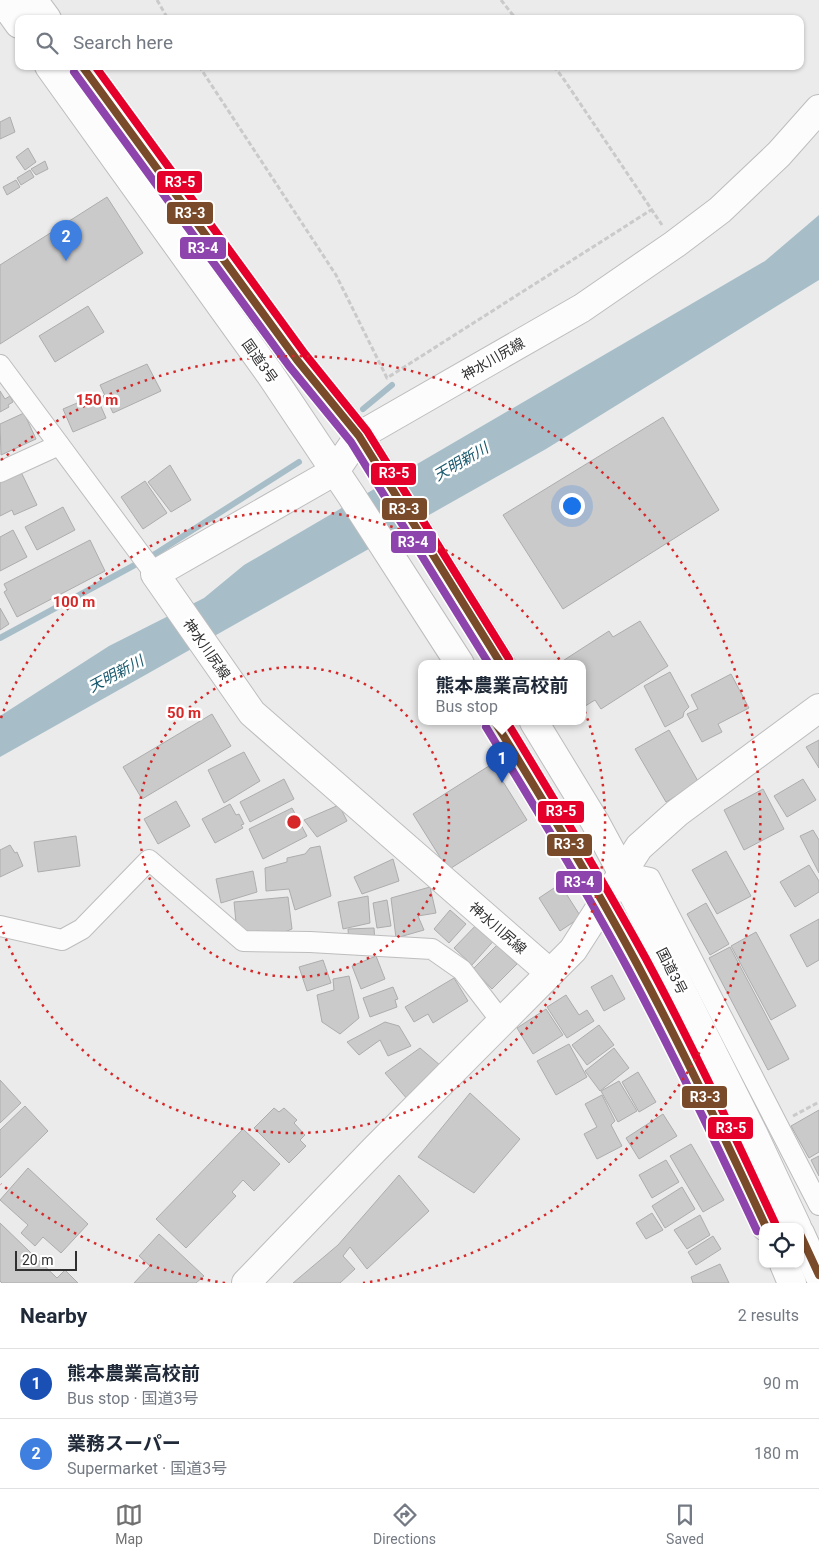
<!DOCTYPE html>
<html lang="en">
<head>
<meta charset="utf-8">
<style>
	:root { --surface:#fff; --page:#f6f6f7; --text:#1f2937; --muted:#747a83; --line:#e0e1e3; --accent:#717172 }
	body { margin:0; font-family:Roboto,"Noto Sans JP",sans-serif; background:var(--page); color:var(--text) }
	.controls { position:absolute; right:15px; bottom:15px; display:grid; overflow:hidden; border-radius:10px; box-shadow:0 1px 4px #0004 }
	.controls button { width:45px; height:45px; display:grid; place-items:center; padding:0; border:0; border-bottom:1px solid var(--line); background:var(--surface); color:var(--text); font:25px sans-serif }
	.scale { position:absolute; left:15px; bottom:12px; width:62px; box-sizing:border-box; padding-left:5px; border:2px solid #303031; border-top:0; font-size:14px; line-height:18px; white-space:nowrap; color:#303031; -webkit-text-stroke:4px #fff; paint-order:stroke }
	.you { position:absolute; left:571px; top:505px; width:18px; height:18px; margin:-12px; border:4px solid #fff; border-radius:50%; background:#1a73e8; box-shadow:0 0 0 8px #1a73e833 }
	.badge { display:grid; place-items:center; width:32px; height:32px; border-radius:50%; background:var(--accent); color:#fff; font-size:16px; font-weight:700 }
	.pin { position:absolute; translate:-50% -41px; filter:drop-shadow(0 1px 2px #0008) }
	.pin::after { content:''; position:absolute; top:26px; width:18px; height:15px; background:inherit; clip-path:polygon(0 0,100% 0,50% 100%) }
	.popup { position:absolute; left:418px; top:660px; width:168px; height:65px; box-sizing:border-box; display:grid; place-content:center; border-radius:10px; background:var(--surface); filter:drop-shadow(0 1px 4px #0005); font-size:16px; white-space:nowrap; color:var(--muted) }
	.popup b { font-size:19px; color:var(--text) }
	.popup::after { content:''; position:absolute; left:50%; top:100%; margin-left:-10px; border:10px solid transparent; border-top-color:var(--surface) }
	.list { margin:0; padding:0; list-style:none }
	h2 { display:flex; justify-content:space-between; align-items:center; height:65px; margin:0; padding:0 20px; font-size:21px }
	h2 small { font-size:16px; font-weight:400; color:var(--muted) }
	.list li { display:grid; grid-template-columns:32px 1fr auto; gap:15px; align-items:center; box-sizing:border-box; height:70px; padding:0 20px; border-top:1px solid var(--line) }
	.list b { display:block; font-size:19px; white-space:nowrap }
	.list p { margin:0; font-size:16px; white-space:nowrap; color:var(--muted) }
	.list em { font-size:16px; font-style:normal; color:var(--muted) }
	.icon { flex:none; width:28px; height:28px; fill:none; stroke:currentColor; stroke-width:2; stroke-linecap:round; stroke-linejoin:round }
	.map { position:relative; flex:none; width:819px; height:1283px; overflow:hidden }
	.search { position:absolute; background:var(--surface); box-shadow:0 1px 4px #0004; left:15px; right:15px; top:15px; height:55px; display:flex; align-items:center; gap:12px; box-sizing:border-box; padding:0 18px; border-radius:10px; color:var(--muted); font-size:19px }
	.sheet { height:205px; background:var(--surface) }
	nav { display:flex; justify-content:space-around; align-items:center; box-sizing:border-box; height:70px; border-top:1px solid var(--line); background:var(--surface); font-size:14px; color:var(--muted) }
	nav a { display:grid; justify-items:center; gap:2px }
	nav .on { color:var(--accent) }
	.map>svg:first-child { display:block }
</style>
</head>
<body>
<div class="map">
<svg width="819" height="1283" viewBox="0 0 819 1283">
	<rect width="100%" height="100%" fill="#ebebec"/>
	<!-- water -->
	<path fill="#a7bec8" d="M819,215V280L546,449L0,757V716L109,646L204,598L244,565L765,261Z"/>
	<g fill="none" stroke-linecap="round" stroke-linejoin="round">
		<!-- stream -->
		<g stroke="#a7bec8" stroke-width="6">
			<path d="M363,409L392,385"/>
			<path d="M0,638L155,554L299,462"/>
		</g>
	</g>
	<!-- building -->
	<g fill="#cacaca" stroke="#adadad">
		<path d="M10,117L15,132L0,139V122Z"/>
		<path d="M28,148L36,162L25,170L16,157Z"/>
		<path d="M45,161L48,169L36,175L31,169Z"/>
		<path d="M30,170L34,177L21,185L17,178Z"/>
		<path d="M16,180L20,187L7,195L3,187Z"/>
		<path d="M107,197L143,253L0,344V265Z"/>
		<path d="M88,306L104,332L55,362L39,336Z"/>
		<path d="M147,364L161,391L113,413L100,385Z"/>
		<path d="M0,391L5,399L10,396L13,402L8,405L9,407L0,412Z"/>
		<path d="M96,395L106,418L73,432L63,409Z"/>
		<path d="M24,413L36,439L1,455L0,424Z"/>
		<path d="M663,417L719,510L563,609L503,515Z"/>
		<path d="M170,465L191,500L171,512L148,482Z"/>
		<path d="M21,472L37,505L14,515L12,510L0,516V482Z"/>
		<path d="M145,481L167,513L143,529L121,497Z"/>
		<path d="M63,507L75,530L37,550L25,527Z"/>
		<path d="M13,530L27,557L0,571V537Z"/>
		<path d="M90,540L105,571L17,617L4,592L7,590L4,584Z"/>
		<path d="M0,608L9,624L0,630Z"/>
		<path d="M640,621L668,666L601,709L595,700L582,708V664H558L609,631L613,637Z"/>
		<path d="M670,672L689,707L684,712L683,717L665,727L644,686Z"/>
		<path d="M731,674L749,708L718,724L722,732L702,742L687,714L698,709L691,695Z"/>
		<path d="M212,714L231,746L142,799L123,767Z"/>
		<path d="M669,730L699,783L666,802L635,749Z"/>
		<path d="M819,740V768L806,747Z"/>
		<path d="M244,752L260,781L224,803L208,770Z"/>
		<path d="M492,764L527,820L448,870L413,814Z"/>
		<path d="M284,779L294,799L250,822L240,802Z"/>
		<path d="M803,779L816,800L787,817L774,796Z"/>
		<path d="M763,789L784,829L744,850L724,810Z"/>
		<path d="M176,801L190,826L158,844L144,819Z"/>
		<path d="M230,804L236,815L239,814L244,824L241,825L243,828L215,843L202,819Z"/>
		<path d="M339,805L347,821L317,837L304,820Z"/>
		<path d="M292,808L307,836L263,859L249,829Z"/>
		<path d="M813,830L819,840V873L800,836Z"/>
		<path d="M76,836L80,866L38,872L34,842Z"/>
		<path d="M10,845L15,853L17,852L23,866L0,877V850Z"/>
		<path d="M320,846L331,896L295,910L289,889L266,891L265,868L287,862V858L305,854L310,848Z"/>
		<path d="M726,851L751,896L717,914L692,870Z"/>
		<path d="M393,859L399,881L362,894L354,877Z"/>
		<path d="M809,865L819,881V892L795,907L780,882Z"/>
		<path d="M253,871L257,892L221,903L216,879Z"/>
		<path d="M560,884L581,917L560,931L539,898Z"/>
		<path d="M430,887L436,913L418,916L424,930L396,938L391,898Z"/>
		<path d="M368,896L370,923L343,929L338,902Z"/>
		<path d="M288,897L292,929L267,939L260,931L237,933L234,902Z"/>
		<path d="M387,900L391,926L377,928L373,903Z"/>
		<path d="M706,903L729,944L710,955L687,914Z"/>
		<path d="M450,910L466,924L449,943L434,929Z"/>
		<path d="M819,919V960L807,967L790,935Z"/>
		<path d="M480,921L497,937L472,965L454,948Z"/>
		<path d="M374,928L375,942L349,943L348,929Z"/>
		<path d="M756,932L796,1006L771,1020L731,946Z"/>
		<path d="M497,945L517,964L492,989L473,969Z"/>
		<path d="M730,947L789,1059L768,1070L709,958Z"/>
		<path d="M376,956L385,979L361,989L352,966Z"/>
		<path d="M323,960L331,983L307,991L299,967Z"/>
		<path d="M612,975L625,999L604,1011L591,987Z"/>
		<path d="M349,976L359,1018L340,1034L322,1022L317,995L334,990L333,979Z"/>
		<path d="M454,978L468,1001L433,1023L428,1014L414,1022L405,1007Z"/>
		<path d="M393,987L398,999L395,1000L397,1007L370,1017L363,998Z"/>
		<path d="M566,995L579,1015L587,1010L594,1021L567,1038L547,1007Z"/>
		<path d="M546,1009L563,1035L533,1054L517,1028Z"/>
		<path d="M385,1022L399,1026L411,1046L388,1056L380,1040L359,1055L347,1042Z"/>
		<path d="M599,1025L614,1045L587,1065L572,1045Z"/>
		<path d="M569,1044L587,1077L556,1095L537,1061Z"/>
		<path d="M420,1048L441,1066L408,1100L385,1073Z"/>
		<path d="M614,1048L629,1068L600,1091L585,1071Z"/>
		<path d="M638,1072L656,1102L639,1112L622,1082Z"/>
		<path d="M0,1080L21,1103L0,1123Z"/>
		<path d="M619,1081L637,1111L618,1122L601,1091Z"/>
		<path d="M470,1093L520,1139L474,1193L418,1157Z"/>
		<path d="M602,1095L615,1121L611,1125L622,1146L597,1159L584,1134L597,1127L585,1104Z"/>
		<path d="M25,1106L48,1131L0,1178V1130Z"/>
		<path d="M274,1108L279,1112L284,1108L297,1120L294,1123L305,1135L300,1140L306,1146L289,1163L254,1128Z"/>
		<path d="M819,1110V1152L809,1158L791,1126Z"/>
		<path d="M663,1114L677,1136L639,1159L626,1138Z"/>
		<path d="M243,1129L280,1164L254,1191L243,1180L232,1192L236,1196L186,1248L156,1219Z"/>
		<path d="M691,1144L724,1200L703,1212L670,1156Z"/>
		<path d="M819,1156V1176L811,1160Z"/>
		<path d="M666,1160L679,1182L652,1198L639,1175Z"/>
		<path d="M28,1168L88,1224L61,1253L43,1237L35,1246L21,1233L28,1225L0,1200Z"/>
		<path d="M399,1175L429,1211L367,1269L350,1247L343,1256L355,1269L340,1283H293L338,1245Z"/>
		<path d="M682,1187L695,1209L665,1228L652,1206Z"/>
		<path d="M652,1213L663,1230L646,1239L636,1223Z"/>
		<path d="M700,1215L710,1235L687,1249L674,1230Z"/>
		<path d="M0,1223L57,1278L65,1270L78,1283H2L0,1281Z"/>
		<path d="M159,1234L204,1276L196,1283H134L150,1266L139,1256Z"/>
		<path d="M713,1236L721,1249L696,1265L688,1252Z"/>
		<path d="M720,1264L729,1283H693L691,1277Z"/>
	</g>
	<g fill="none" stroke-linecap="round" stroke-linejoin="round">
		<!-- street casing -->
		<g stroke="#bdbdbe" stroke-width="22">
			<g id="street">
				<path d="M0,365L155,574"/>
				<path d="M0,472L59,445"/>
				<path d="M622,872L650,878L819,1205"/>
				<path d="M0,926L62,940L82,929L149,860L243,941L310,942L432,949L462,970L502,1022"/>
			</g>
		</g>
		<!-- secondary casing -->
		<g stroke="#bdbdbe" stroke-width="30">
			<g id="secondary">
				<path d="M550,973L252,713L155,574L335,471L359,436L582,308L675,244L720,210L779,154L819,109"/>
				<path d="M246,1283L375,1149L573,950L639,847L677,813L819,708"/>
			</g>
		</g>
		<!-- highway casing -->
		<g stroke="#bdbdbe" stroke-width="30">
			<g id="highway">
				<path d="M2,0L19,24"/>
				<path d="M33,0L47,19"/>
				<path d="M49,66L270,374L351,495L460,664"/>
				<path d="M82,66L297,360L359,436L501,664"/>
				<path d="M495,722C551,813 606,904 655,998C694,1073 730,1150 766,1227"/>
				<path d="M534,722L595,822L622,872L753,1133L797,1227"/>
				<path d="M800,1233L819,1275"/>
				<path d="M784,1264L792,1283"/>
			</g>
		</g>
		<!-- path -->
		<g stroke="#cacaca" stroke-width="3" stroke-dasharray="5 2.5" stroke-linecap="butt">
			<path d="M157,0L168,19"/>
			<path d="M501,0L516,19"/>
			<path d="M199,66L336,275L387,378L651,210"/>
			<path d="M554,66L565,81L662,225"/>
			<path d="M793,1116L819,1102"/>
		</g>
		<!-- street -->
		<use href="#street" stroke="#fcfcfc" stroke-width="20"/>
		<!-- secondary -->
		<use href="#secondary" stroke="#fcfcfc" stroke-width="28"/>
		<!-- highway -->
		<use href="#highway" stroke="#fcfcfc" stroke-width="28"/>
		<!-- bus-1 casing -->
		<g stroke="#fff" stroke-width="11">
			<g id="bus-1">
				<path d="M82,66L297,360L359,436L501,664"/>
				<path d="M495,722C544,802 593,882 637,964C683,1050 725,1138 766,1227"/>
				<path d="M800,1234L819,1275"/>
			</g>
		</g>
		<!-- bus-2 casing -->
		<g stroke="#fff" stroke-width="11">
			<g id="bus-2">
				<path d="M74,72L289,366L351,442L489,664"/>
				<path d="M486,727C535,807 584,887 628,969C674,1055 716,1143 757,1231"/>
			</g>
		</g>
		<!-- bus-3 casing -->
		<g stroke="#fff" stroke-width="11">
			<g id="bus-3">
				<path d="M95,66L305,354L367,431L509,659"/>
				<path d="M507,722C554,799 601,877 645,957C692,1044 733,1133 775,1223"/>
			</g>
		</g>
		<!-- bus-1 -->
		<use href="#bus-1" stroke="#7a4b2a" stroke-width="8"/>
		<!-- bus-2 -->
		<use href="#bus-2" stroke="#8e44ad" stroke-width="8"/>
		<!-- bus-3 -->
		<use href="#bus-3" stroke="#e4002b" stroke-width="8"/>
	</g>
	<!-- distance rings -->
	<g fill="none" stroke="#d62828" stroke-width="2.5" stroke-dasharray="2.5 5">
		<circle cx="294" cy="822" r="155"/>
		<path d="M1 718A311 311 0 1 1 1 926"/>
		<path d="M225 1283A466 466 0 0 1 1 1184M1 460A466 466 0 1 1 363 1283"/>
	</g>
	<g text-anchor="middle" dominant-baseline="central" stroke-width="5" stroke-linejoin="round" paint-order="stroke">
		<!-- street labels -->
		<g font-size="14" fill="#303031" stroke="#fff">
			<text transform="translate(493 359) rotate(-30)">神水川尻線</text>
			<text transform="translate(260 361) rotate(55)">国道3号</text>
			<text transform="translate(207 649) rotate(55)">神水川尻線</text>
			<text transform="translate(498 928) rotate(41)">神水川尻線</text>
			<text transform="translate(672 971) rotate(63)">国道3号</text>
		</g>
		<!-- water labels -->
		<g font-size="15" font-style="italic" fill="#18586d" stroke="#fff">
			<text transform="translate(461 462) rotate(-30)">天明新川</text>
			<text transform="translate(116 674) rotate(-28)">天明新川</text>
		</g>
	</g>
	<circle cx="294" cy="822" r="8" fill="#d62828" stroke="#fff" stroke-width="2.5"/>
	<g font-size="15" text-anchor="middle" font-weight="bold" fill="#d62828" stroke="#fff" stroke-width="5" stroke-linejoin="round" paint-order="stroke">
		<text x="97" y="405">150 m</text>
		<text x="74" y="607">100 m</text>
		<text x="184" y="718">50 m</text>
	</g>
	<g stroke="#fff" stroke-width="2">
		<rect x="156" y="170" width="47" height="24" rx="5" fill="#e4002b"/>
		<rect x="166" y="201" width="48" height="24" rx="5" fill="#7a4b2a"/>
		<rect x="179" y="236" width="48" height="24" rx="5" fill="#8e44ad"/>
		<rect x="370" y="462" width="47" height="24" rx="5" fill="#e4002b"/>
		<rect x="381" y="497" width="47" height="24" rx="5" fill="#7a4b2a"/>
		<rect x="390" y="530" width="47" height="24" rx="5" fill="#8e44ad"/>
		<rect x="537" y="800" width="48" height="24" rx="5" fill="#e4002b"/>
		<rect x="546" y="833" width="47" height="24" rx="5" fill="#7a4b2a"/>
		<rect x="555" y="870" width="48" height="24" rx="5" fill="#8e44ad"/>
		<rect x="681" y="1085" width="47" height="24" rx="5" fill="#7a4b2a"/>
		<rect x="707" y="1116" width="47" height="24" rx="5" fill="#e4002b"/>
	</g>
	<g font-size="14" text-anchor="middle" font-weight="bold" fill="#fff">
		<text x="180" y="187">R3-5</text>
		<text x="190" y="218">R3-3</text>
		<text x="203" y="253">R3-4</text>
		<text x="394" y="478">R3-5</text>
		<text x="404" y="514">R3-3</text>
		<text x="413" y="547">R3-4</text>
		<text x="561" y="816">R3-5</text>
		<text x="569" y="849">R3-3</text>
		<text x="579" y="887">R3-4</text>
		<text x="705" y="1102">R3-3</text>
		<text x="731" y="1133">R3-5</text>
	</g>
</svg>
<div class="controls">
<button><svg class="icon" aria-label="locate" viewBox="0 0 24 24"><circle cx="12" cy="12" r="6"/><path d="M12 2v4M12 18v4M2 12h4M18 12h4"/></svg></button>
</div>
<div class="scale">20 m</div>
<div class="you"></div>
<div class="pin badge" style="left:502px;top:783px;background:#1a4fb4">1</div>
<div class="popup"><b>熊本農業高校前</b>Bus stop</div>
<div class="pin badge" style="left:66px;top:261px;background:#3f7fe0">2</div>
<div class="search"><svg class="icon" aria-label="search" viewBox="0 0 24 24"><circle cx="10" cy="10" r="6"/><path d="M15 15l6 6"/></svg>Search here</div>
</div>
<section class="sheet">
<h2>Nearby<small>2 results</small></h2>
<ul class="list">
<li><span class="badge" style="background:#1a4fb4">1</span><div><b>熊本農業高校前</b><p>Bus stop · 国道3号</p></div><em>90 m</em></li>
<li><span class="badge" style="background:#3f7fe0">2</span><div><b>業務スーパー</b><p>Supermarket · 国道3号</p></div><em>180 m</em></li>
</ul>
</section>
<nav>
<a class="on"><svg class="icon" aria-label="map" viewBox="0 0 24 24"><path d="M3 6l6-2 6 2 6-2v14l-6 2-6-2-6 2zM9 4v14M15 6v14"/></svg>Map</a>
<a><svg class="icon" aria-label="directions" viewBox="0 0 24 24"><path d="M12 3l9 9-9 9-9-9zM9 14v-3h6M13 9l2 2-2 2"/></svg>Directions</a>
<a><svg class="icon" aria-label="saved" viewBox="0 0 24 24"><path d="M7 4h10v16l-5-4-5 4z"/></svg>Saved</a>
</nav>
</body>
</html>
